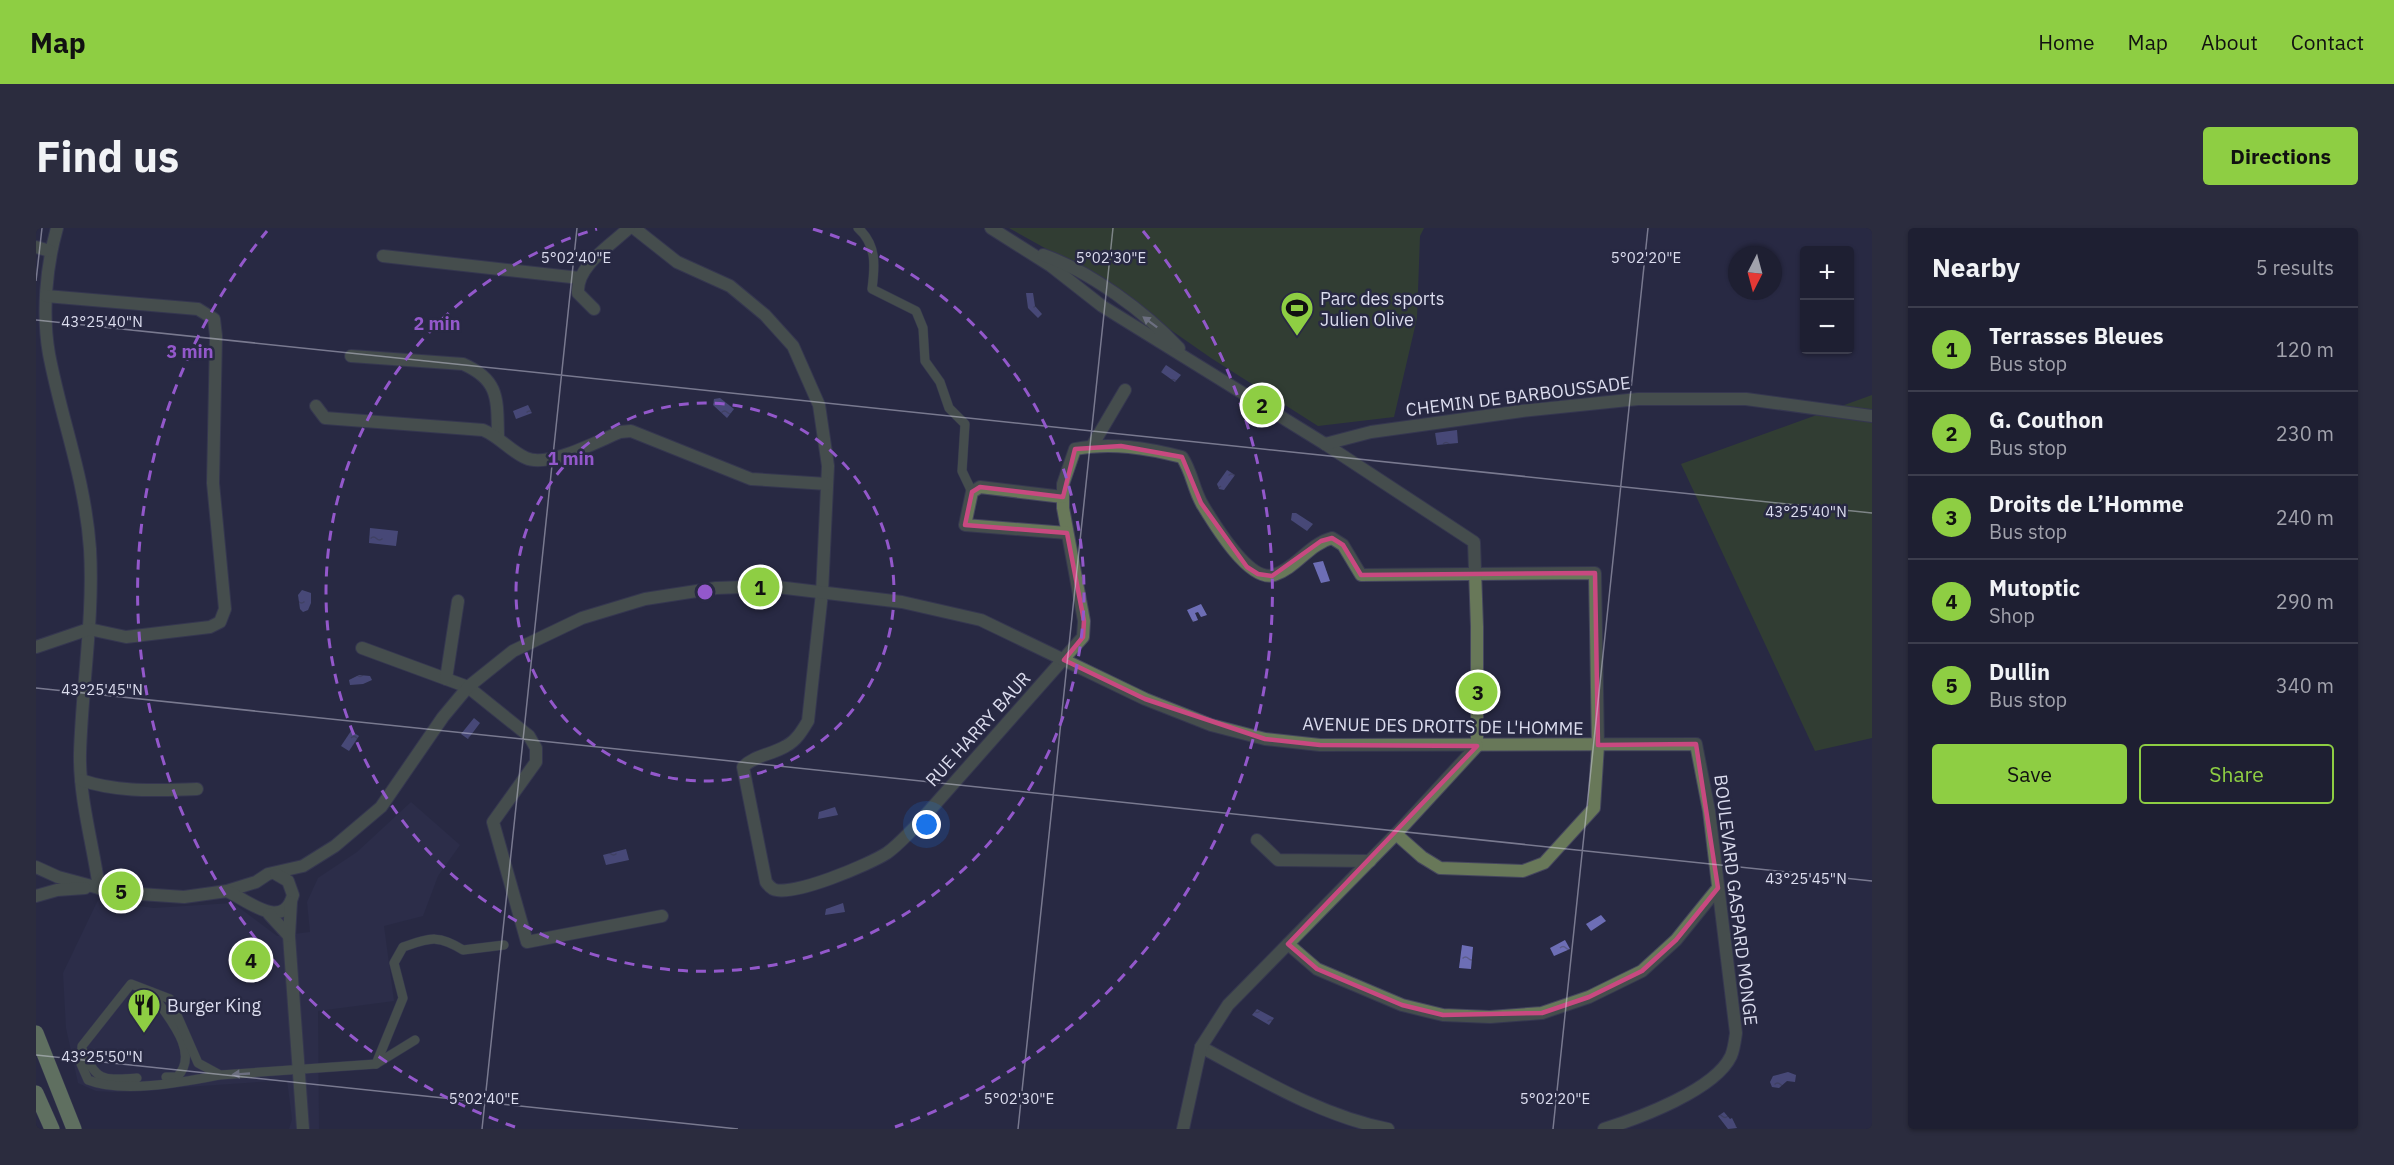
<!DOCTYPE html>
<html lang="en">
<head>
<meta charset="utf-8">
<style>
	:root { --surface:#1e1f32; --page:#2b2c3e; --text:#f1f3f6; --muted:#a1a2ac; --line:#3c3d4d; --accent:#8ece43 }
	body { margin:0; font-family:"IBM Plex Sans",sans-serif; background:var(--page); color:var(--text) }
	.controls { position:absolute; right:18px; top:18px; display:grid; overflow:hidden; border-radius:6px; box-shadow:0 2px 4px #0004 }
	.controls button { width:54px; height:54px; display:grid; place-items:center; padding:0; border:0; border-bottom:2px solid var(--line); background:var(--surface); color:var(--text); font:30px sans-serif }
	.compass { position:absolute; left:1692px; top:18px; width:54px; height:54px; border-radius:50%; background:var(--surface); box-shadow:0 2px 4px #0004; rotate:186deg }
	.you { position:absolute; left:891px; top:597px; width:21px; height:21px; margin:-15px; border:4px solid #fff; border-radius:50%; background:#1a73e8; box-shadow:0 0 0 9px #1a73e833 }
	.badge { display:grid; place-items:center; width:39px; height:39px; border-radius:50%; background:var(--accent); color:#111; font-size:20px; font-weight:700 }
	.pin { position:absolute; translate:-50% -50%; border:3px solid #fff; box-shadow:0 2px 6px #0006 }
	.list { margin:0; padding:0; list-style:none }
	h2 { display:flex; justify-content:space-between; align-items:center; height:78px; margin:0; padding:0 24px; font-size:26px }
	h2 small { font-size:20px; font-weight:400; color:var(--muted) }
	.list li { display:grid; grid-template-columns:39px 1fr auto; gap:18px; align-items:center; box-sizing:border-box; height:84px; padding:0 24px; border-top:2px solid var(--line) }
	.list b { display:block; font-size:22px; white-space:nowrap }
	.list p { margin:0; font-size:20px; white-space:nowrap; color:var(--muted) }
	.list em { font-size:20px; font-style:normal; color:var(--muted) }
	.actions { display:flex; gap:12px; padding:18px 24px }
	.actions a { flex:1; padding:14px 0; border:2px solid var(--accent); border-radius:6px; text-align:center; font-size:21px; color:var(--accent) }
	.actions .main { background:var(--accent); color:#111 }
	.map { position:relative; flex:none; width:1836px; height:901px; overflow:hidden; border-radius:6px }
	header { display:flex; align-items:center; gap:36px; box-sizing:border-box; height:84px; padding:0 30px; background:var(--accent); color:#111 }
	header strong { font-size:28px }
	nav { display:flex; gap:33px; margin-inline-start:auto; font-size:21px }
	.intro { display:flex; align-items:center; justify-content:space-between; box-sizing:border-box; height:144px; padding:0 36px }
	h1 { margin:0; font-size:42px }
	.button { padding:15px 27px; border-radius:6px; background:var(--accent); color:#111; font-size:21px; font-weight:700 }
	main { display:flex; gap:36px; padding:0 36px }
	aside { flex:1; background:var(--surface); border-radius:6px; box-shadow:0 2px 4px #0004 }
	.map>svg:first-child { display:block }
</style>
</head>
<body>
<header>
<strong>Map</strong>
<nav><a>Home</a><a>Map</a><a>About</a><a>Contact</a></nav>
</header>
<div class="intro"><h1>Find us</h1><a class="button">Directions</a></div>
<main>
<div class="map">
<svg width="1836" height="901" viewBox="0 0 1836 901">
	<defs>
		<pattern id="water-ripples" width="26" height="14" patternUnits="userSpaceOnUse" patternTransform="scale(1.5)"><rect width="26" height="14" fill="#6d6eb6"/><path d="M2 4q2-2 4 0t4 0M15 11q2-2 4 0t4 0" fill="none" stroke="#5c5c8a"/></pattern>
	</defs>
	<rect width="100%" height="100%" fill="#282943"/>
	<!-- built -->
	<path fill="#313151" d="M375,574L424,617L402,648L387,688L348,698L358,773L282,783L283,901H253L256,891L251,852L77,864L60,863L42,855L30,800L27,745L62,672L117,680L197,675L241,708L274,704L271,674L282,650L321,624Z"/>
	<!-- grass -->
	<g fill="#3c5520">
		<path d="M973,0H1388L1384,8L1381,90L1358,189L1282,198L1175,130L1050,43Z"/>
		<path d="M1836,167V510L1779,523L1645,236Z"/>
	</g>
	<!-- water -->
	<g fill="url(#water-ripples)">
		<path d="M990,65H997L999,78L1006,86L1002,90L992,80Z"/>
		<path d="M1130,137L1145,147L1139,154L1125,144Z"/>
		<path d="M684,170L698,181L691,190L677,177L678,171Z"/>
		<path d="M492,177L496,185L480,191L477,183Z"/>
		<path d="M1421,202L1422,215L1401,217L1399,205Z"/>
		<path d="M1191,242L1199,247L1188,262L1183,261L1181,256Z"/>
		<path d="M1256,285H1260L1277,296L1271,303L1255,292Z"/>
		<path d="M334,300L362,303L360,318L333,315Z"/>
		<path d="M1287,333L1294,353L1285,355L1277,335Z"/>
		<path d="M266,362L275,365V375L272,382L267,384L264,381L262,367Z"/>
		<path d="M1165,376L1171,387L1165,389L1162,384L1159,385L1162,392L1157,394L1151,382Z"/>
		<path d="M323,447L334,448L336,452L327,456L314,457L313,452Z"/>
		<path d="M438,490L444,495L432,511L425,506Z"/>
		<path d="M315,503L323,508L313,523L305,518Z"/>
		<path d="M799,579L802,587L782,591L783,584Z"/>
		<path d="M590,621L593,632L570,637L567,627Z"/>
		<path d="M807,675L809,684L789,687L790,681Z"/>
		<path d="M1565,687L1570,693L1555,703L1550,696Z"/>
		<path d="M1529,712L1534,721L1518,728L1514,720Z"/>
		<path d="M1426,717L1437,719L1435,741L1423,740Z"/>
		<path d="M1221,781L1238,790L1233,797L1216,787Z"/>
		<path d="M1752,844L1760,847L1759,854L1751,853L1743,860L1736,859L1734,854L1737,848Z"/>
		<path d="M1688,884L1694,891L1696,890L1701,900L1692,901L1682,888Z"/>
	</g>
	<g fill="none" stroke-linecap="round" stroke-linejoin="round">
		<!-- lane casing -->
		<g stroke="#45465e" stroke-width="10">
			<g id="lane">
				<path d="M822,0C841,17 839,38 836,61L880,83L887,100L889,133L904,154L913,180L929,196L926,243L936,264"/>
				<path d="M115,764C129,786 166,824 141,849H130"/>
				<path d="M47,823C61,855 69,852 101,850"/>
				<path d="M340,836L367,770L358,735L367,719C394,710 402,706 427,722L468,717"/>
				<path d="M184,847C147,854 87,866 52,852L45,836L46,818L95,756L134,771L162,835L184,847L340,836L379,812"/>
			</g>
		</g>
		<!-- street casing -->
		<g stroke="#45465e" stroke-width="14">
			<g id="street">
				<path d="M21,0C10,39 6,86 13,126C26,194 49,250 54,321C58,389 46,457 44,525C43,570 57,616 63,660"/>
				<path d="M598,0L641,34L694,58L729,87L757,118L783,177L792,238L786,365L772,493C766,503 760,513 750,518C735,527 719,527 707,539L730,654C732,657 734,659 737,661C755,670 834,636 851,625C861,618 870,608 879,599L1047,409L1048,393L1027,280V256L1039,221C1075,214 1111,220 1146,229C1156,244 1157,260 1166,276C1177,294 1213,355 1238,347C1260,340 1273,316 1296,310L1307,317L1325,347L1559,345L1562,517L1558,580L1508,635L1487,643L1404,640L1386,629L1360,606"/>
				<path d="M955,0L1015,38L1066,78L1289,216L1438,314L1441,399V518"/>
				<path d="M0,19L14,23"/>
				<path d="M1007,27C1054,43 1109,84 1143,120"/>
				<path d="M347,28L544,50"/>
				<path d="M558,81L542,65C540,38 575,17 593,0"/>
				<path d="M315,128L427,136C464,152 461,172 462,208"/>
				<path d="M280,178L289,190L447,202C464,209 474,223 490,230C512,240 562,213 584,204L595,203L715,251L791,256"/>
				<path d="M1289,216L1335,204L1486,183L1602,171H1710L1836,188"/>
				<path d="M1056,218L1089,162"/>
				<path d="M1027,269L944,259L936,264L929,297L1031,305"/>
				<path d="M0,419L53,401L90,409L174,399L184,394L189,381L177,255L180,108L178,91L162,81L10,68"/>
				<path d="M326,420L432,459L493,508L500,520V534L457,594L491,714L626,688"/>
				<path d="M410,451L422,373"/>
				<path d="M45,552C83,565 122,562 161,561"/>
				<path d="M1221,612L1242,632L1334,633"/>
				<path d="M0,639L22,649L63,660L104,666L148,669L191,663L220,654L232,646L267,638L299,618L345,579L407,489L432,459L477,423L546,390L609,371L680,360L733,358L866,374L945,392L1109,471L1175,497L1229,511L1284,517L1660,516L1673,583L1700,805C1699,812 1698,821 1695,828C1679,862 1603,890 1568,901"/>
				<path d="M191,663C211,672 247,704 257,667L252,653L240,646"/>
				<path d="M0,668L21,662L49,660"/>
				<path d="M255,674L253,708L267,901"/>
				<path d="M233,686L253,708"/>
				<path d="M1252,716L1281,741L1366,777L1407,787L1454,789L1506,785L1553,769L1606,743L1640,712L1682,660"/>
				<path d="M1165,819C1225,851 1285,888 1352,901"/>
				<path d="M1147,901L1165,819L1192,777L1360,606L1441,518"/>
			</g>
		</g>
		<!-- primary casing -->
		<g stroke="#45465e" stroke-width="16">
			<g id="primary">
				<path d="M0,805L38,901"/>
				<path d="M0,865L16,901"/>
			</g>
		</g>
		<!-- lane -->
		<use href="#lane" stroke="#687859" stroke-width="9"/>
		<!-- street -->
		<use href="#street" stroke="#687859" stroke-width="12"/>
		<!-- primary -->
		<use href="#primary" stroke="#a3c484" stroke-width="15"/>
	</g>
	<!-- one-way arrows -->
	<defs><path id="oneway-solid" d="M-6-.8H1V-3.2L6.5 0L1 3.2V.8H-6Z" transform="scale(1.5)"/></defs>
	<g fill="#bec3c9">
		<use href="#oneway-solid" transform="translate(1114 94) rotate(-143)"/>
		<use href="#oneway-solid" transform="translate(205 846) rotate(177)"/>
	</g>
	<!-- marked area -->
	<path d="M0 0H1836V901H0ZM1085,218L1146,229L1165,275L1211,339L1222,346L1236,348L1285,313L1296,310L1307,317L1325,347L1559,345L1562,517L1660,516L1682,660L1640,712L1606,743L1553,769L1506,785L1407,787L1366,777L1281,741L1252,716L1441,518L1284,517L1229,511L1109,471L1028,432L1047,409L1048,393L1031,305L929,297L936,264L944,259L1027,269L1039,221Z" fill="#282943" fill-opacity=".55" fill-rule="evenodd"/>
	<path fill="none" stroke="#c84980" stroke-width="4.5" stroke-linejoin="round" d="M1085,218L1146,229L1165,275L1211,339L1222,346L1236,348L1285,313L1296,310L1307,317L1325,347L1559,345L1562,517L1660,516L1682,660L1640,712L1606,743L1553,769L1506,785L1407,787L1366,777L1281,741L1252,716L1441,518L1284,517L1229,511L1109,471L1028,432L1047,409L1048,393L1031,305L929,297L936,264L944,259L1027,269L1039,221Z"/>
	<!-- ticks -->
	<path fill="none" stroke="#dbdcee" stroke-width="1.5" stroke-opacity="0.45" d="M0,53L6,0M0,92L1836,285M0,460L1836,653M0,827L702,901M446,901L541,0M982,901L1077,0M1517,901L1612,0"/>
	<!-- distance rings -->
	<g fill="none" stroke="#9358cb" stroke-width="3" stroke-dasharray="10 8">
		<circle cx="669" cy="364" r="189"/>
		<path d="M777 1A379 379 0 1 1 561 1"/>
		<path d="M479 899A568 568 0 0 1 231 3M1107 3A568 568 0 0 1 859 899"/>
	</g>
	<!-- icons -->
	<defs>
		<g id="stadium-pin" transform="scale(1.725)"><path d="M0 17L-7.5 6A9.5 9.5 0 1 1 7.5 6Z" fill="#8ece43" stroke="#282943"/><path d="M0-5a6.5 5 0 1 0 0 10a6.5 5 0 1 0 0-10ZM-3.5-1.8h7v3.6h-7Z" fill="#111"/></g>
		<g id="restaurant-pin" transform="scale(1.725)"><path d="M0 17L-7.5 6A9.5 9.5 0 1 1 7.5 6Z" fill="#8ece43" stroke="#282943"/><path d="M-5-6h1v4h1v-4h1v4h1v-4h1v5L-1.5 .5V6h-2V.5L-5-1ZM5-6V6H3V1.5H1.5Q1.5-4 5-6Z" fill="#111"/></g>
	</defs>
	<g fill-rule="evenodd">
		<use href="#stadium-pin" x="1261" y="80"/>
		<use href="#restaurant-pin" x="108" y="777"/>
	</g>
	<g text-anchor="middle" dominant-baseline="central" stroke-width="5" stroke-linejoin="round" paint-order="stroke">
		<!-- poi labels -->
		<g font-size="18" fill="#dbdcee" stroke="#282943" text-anchor="start">
			<text x="1284" y="70">Parc des sports<tspan x="1284" dy="21">Julien Olive</tspan></text>
			<text x="131" y="777">Burger King</text>
		</g>
		<!-- street labels -->
		<g font-size="18" fill="#dbdcee" stroke="#282943">
			<text transform="translate(1482 168) rotate(-7)">CHEMIN DE BARBOUSSADE</text>
			<text transform="translate(1407 498) rotate(1)">AVENUE DES DROITS DE L'HOMME</text>
			<text transform="translate(942 501) rotate(-48)">RUE HARRY BAUR</text>
			<text transform="translate(1700 672) rotate(83)">BOULEVARD GASPARD MONGE</text>
		</g>
	</g>
	<g font-size="15" text-anchor="middle" fill="#dbdcee" stroke="#282943" stroke-width="5" stroke-linejoin="round" paint-order="stroke">
		<text x="540" y="35">5°02'40"E</text>
		<text x="1075" y="35">5°02'30"E</text>
		<text x="1610" y="35">5°02'20"E</text>
		<text x="66" y="99">43°25'40"N</text>
		<text x="1770" y="289">43°25'40"N</text>
		<text x="66" y="467">43°25'45"N</text>
		<text x="1770" y="656">43°25'45"N</text>
		<text x="66" y="834">43°25'50"N</text>
		<text x="448" y="876">5°02'40"E</text>
		<text x="983" y="876">5°02'30"E</text>
		<text x="1519" y="876">5°02'20"E</text>
	</g>
	<circle cx="669" cy="364" r="9" fill="#9358cb" stroke="#282943" stroke-width="3"/>
	<g font-size="18" text-anchor="middle" font-weight="bold" fill="#9358cb" stroke="#282943" stroke-width="5" stroke-linejoin="round" paint-order="stroke">
		<text x="401" y="102">2 min</text>
		<text x="154" y="130">3 min</text>
		<text x="535" y="237">1 min</text>
	</g>
</svg>
<div class="controls">
<button>+</button>
<button>−</button>
</div>
<svg class="compass" viewBox="-18 -18 36 36"><path d="M0-13l5 13h-10z" fill="#e53935"/><path d="M0 13l5-13h-10z" fill="#a1a2ac"/></svg>
<div class="you"></div>
<div class="pin badge" style="left:724px;top:359px">1</div>
<div class="pin badge" style="left:1226px;top:177px">2</div>
<div class="pin badge" style="left:1442px;top:464px">3</div>
<div class="pin badge" style="left:215px;top:732px">4</div>
<div class="pin badge" style="left:85px;top:663px">5</div>
</div>
<aside>
<h2>Nearby<small>5 results</small></h2>
<ul class="list">
<li><span class="badge">1</span><div><b>Terrasses Bleues</b><p>Bus stop</p></div><em>120 m</em></li>
<li><span class="badge">2</span><div><b>G. Couthon</b><p>Bus stop</p></div><em>230 m</em></li>
<li><span class="badge">3</span><div><b>Droits de L’Homme</b><p>Bus stop</p></div><em>240 m</em></li>
<li><span class="badge">4</span><div><b>Mutoptic</b><p>Shop</p></div><em>290 m</em></li>
<li><span class="badge">5</span><div><b>Dullin</b><p>Bus stop</p></div><em>340 m</em></li>
</ul>
<div class="actions"><a class="main">Save</a><a>Share</a></div>
</aside>
</main>
</body>
</html>
